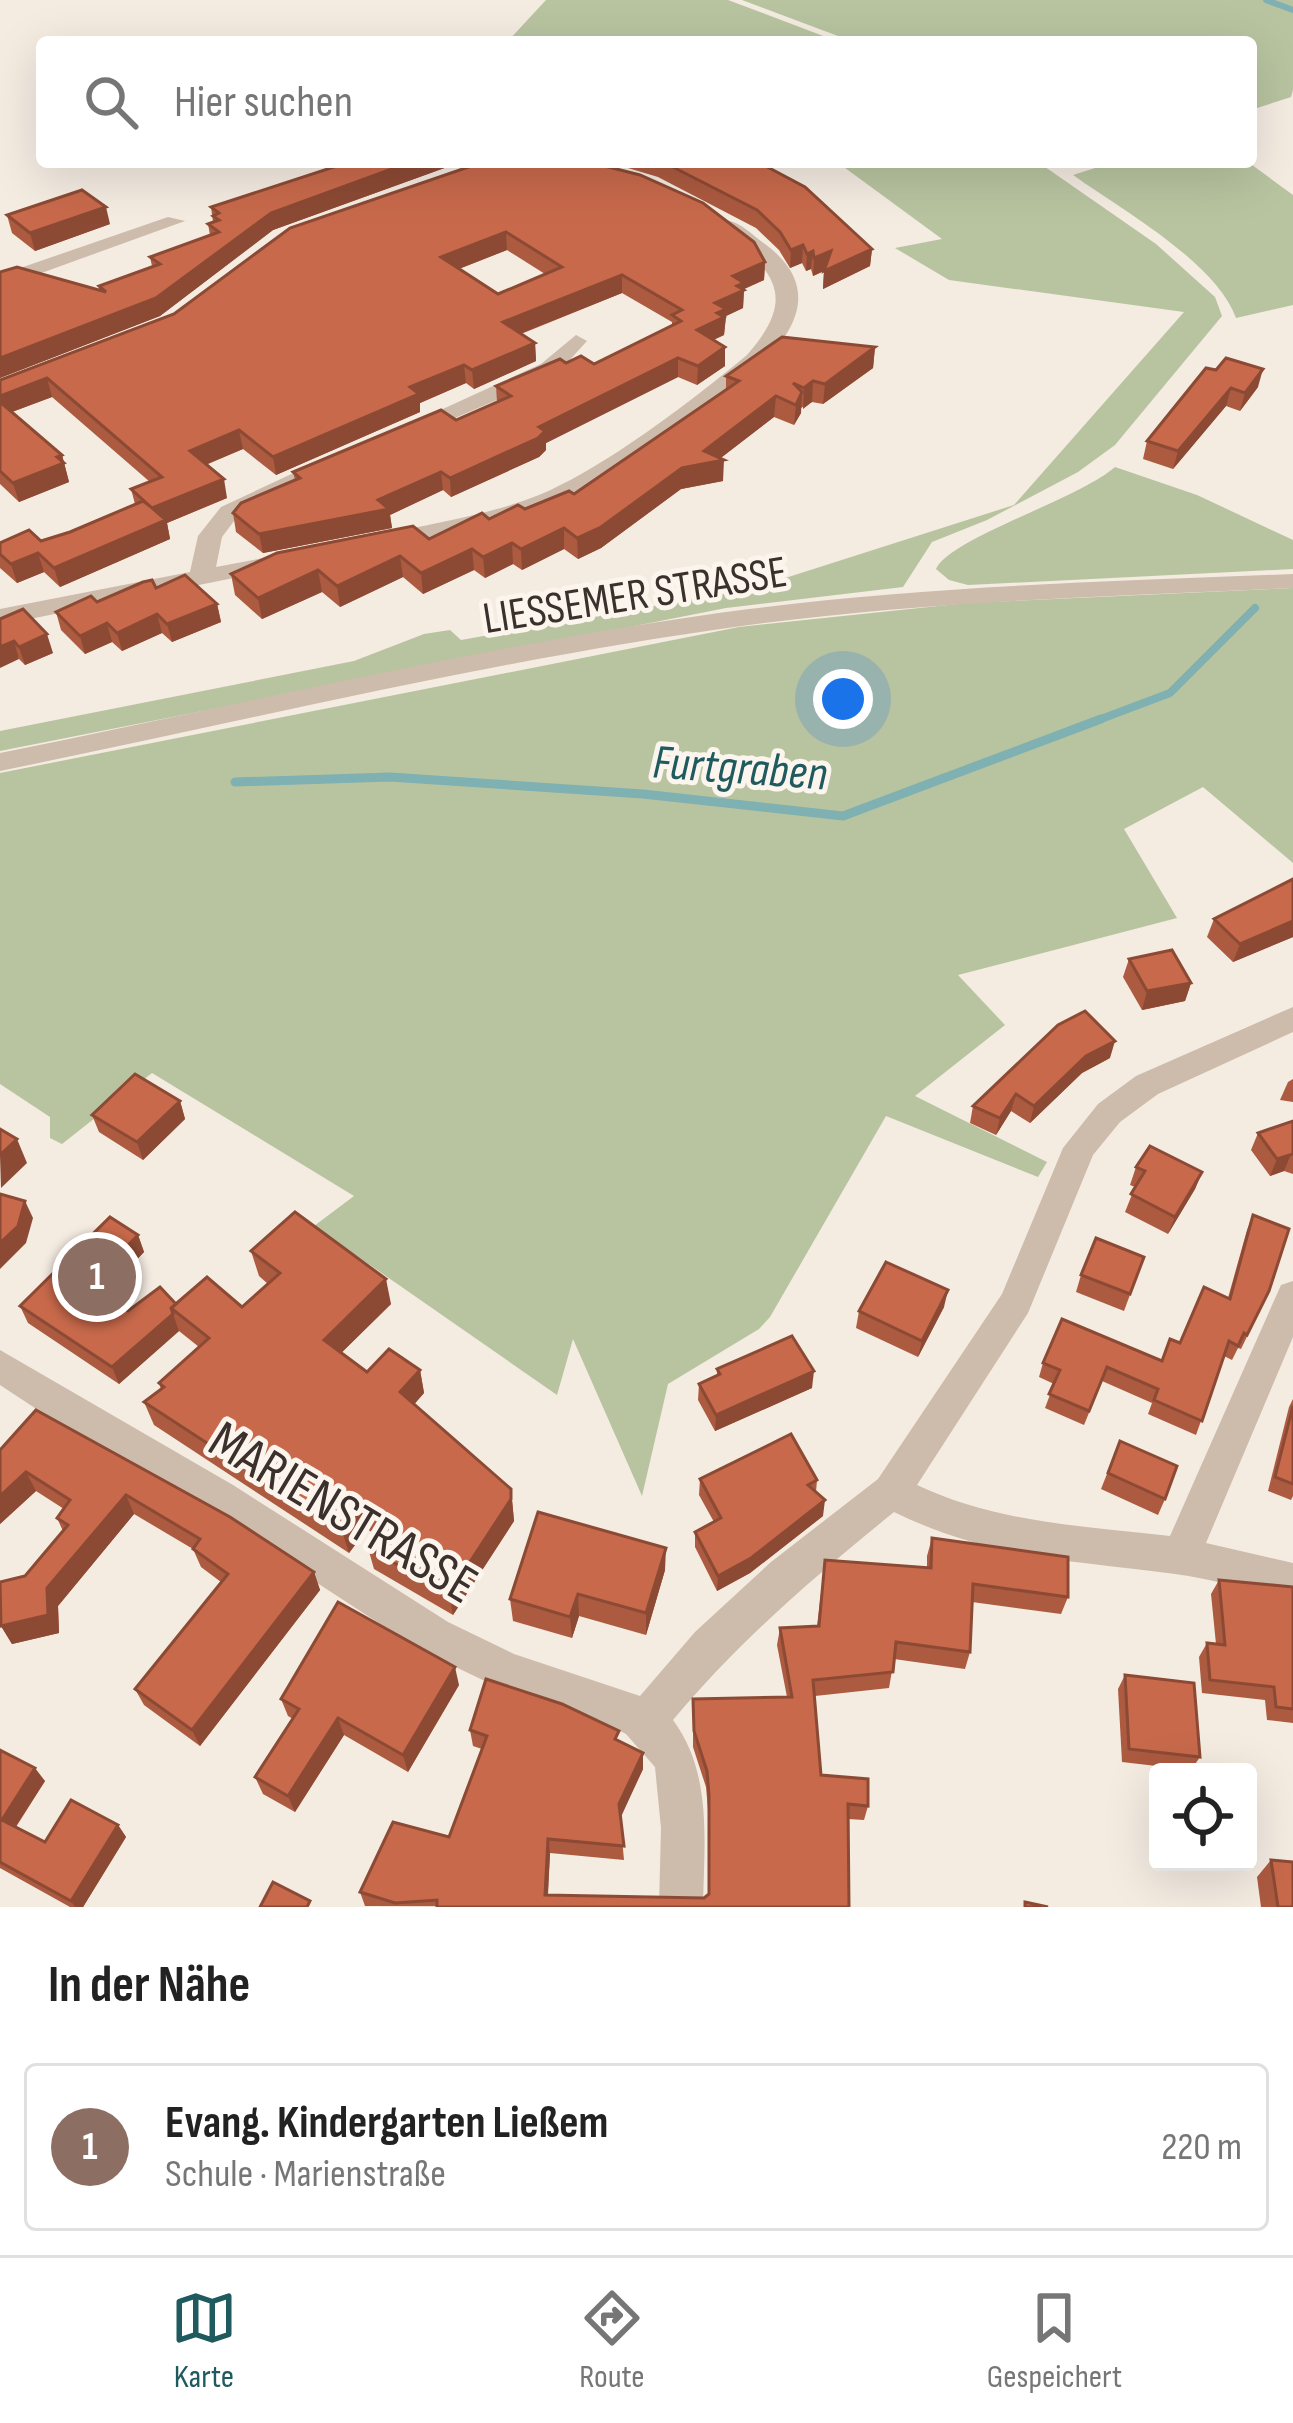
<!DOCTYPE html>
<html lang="de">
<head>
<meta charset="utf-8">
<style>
	:root { --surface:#fff; --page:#f2f2f2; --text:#222; --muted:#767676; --line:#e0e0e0; --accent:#1f5a5e }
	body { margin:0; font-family:"Sofia Sans Condensed",sans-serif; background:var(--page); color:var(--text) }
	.controls { position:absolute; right:36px; bottom:36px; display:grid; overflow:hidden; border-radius:12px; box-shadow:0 12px 48px #0002 }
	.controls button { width:108px; height:108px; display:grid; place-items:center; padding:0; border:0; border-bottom:3px solid var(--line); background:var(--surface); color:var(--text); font:60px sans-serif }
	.you { position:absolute; left:843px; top:699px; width:42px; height:42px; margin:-30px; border:9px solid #fff; border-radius:50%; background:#1a73e8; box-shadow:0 0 0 18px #1a73e833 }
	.badge { display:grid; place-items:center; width:78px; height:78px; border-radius:50%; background:var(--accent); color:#fff; font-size:39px; font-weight:700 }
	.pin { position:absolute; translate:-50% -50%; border:6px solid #fff; box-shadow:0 3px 12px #0006 }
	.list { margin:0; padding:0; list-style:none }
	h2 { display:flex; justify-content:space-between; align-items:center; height:156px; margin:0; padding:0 48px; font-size:51px }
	h2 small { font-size:39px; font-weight:400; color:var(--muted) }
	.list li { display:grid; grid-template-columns:78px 1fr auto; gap:36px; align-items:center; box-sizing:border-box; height:168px; margin:0 24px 24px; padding:0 24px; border:3px solid var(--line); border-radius:12px }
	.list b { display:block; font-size:45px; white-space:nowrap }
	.list p { margin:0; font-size:39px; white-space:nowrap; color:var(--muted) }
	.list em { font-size:39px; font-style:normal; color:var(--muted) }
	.icon { flex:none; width:66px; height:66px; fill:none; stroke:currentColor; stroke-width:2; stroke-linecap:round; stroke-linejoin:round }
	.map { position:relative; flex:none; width:1293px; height:1907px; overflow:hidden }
	.search { position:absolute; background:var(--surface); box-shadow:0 12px 48px #0002; left:36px; right:36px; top:36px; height:132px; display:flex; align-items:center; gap:30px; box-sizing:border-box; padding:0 42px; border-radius:12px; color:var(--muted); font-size:45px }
	.sheet { height:348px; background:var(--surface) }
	nav { display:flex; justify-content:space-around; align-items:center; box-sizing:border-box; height:168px; border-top:3px solid var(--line); background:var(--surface); font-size:33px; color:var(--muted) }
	nav a { display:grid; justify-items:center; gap:6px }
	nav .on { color:var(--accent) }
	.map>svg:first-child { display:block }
</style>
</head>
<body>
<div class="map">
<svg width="1293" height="1907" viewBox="0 0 1293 1907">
	<rect width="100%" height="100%" fill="#f4ebe1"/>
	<!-- green -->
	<g fill="#b8c4a0">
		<path d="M546,0H728L839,42H507Z"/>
		<path d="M742,0H1293V90L1291,97L1251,110V42H854Z"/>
		<path d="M837,162H1038L1156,244L1215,297L1222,316L1115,445L1078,472L987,520L932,542L903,587L726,608L0,751V731L354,661L424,634L450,630L461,640L727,593L739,582L776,581L1014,505L1184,312L949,280L895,248L942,239Z"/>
		<path d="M1114,162H1248L1293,195V305L1236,318C1216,262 1122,210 1073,175Z"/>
		<path d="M1115,467L1197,495L1293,540V569L968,585L949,580L936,569C950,538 1079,499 1115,467Z"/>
		<path d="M1293,588V863L1203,787L1124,829L1177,918L958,975L1005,1025L915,1096L1047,1162L1038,1177L886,1116L770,1317L759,1329L668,1384L642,1496L573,1339L557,1395L314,1226L354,1196L152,1073L62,1144L50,1138V1117L0,1084V773L739,627L967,603Z"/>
	</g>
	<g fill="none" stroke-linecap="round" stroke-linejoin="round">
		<!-- stream-far2 -->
		<path stroke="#7fb0b2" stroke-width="6" d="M1266,0L1293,10"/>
		<!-- stream-far1 -->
		<path stroke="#7fb0b2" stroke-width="8" d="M1093,722L1170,693L1255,608"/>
		<!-- stream -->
		<path stroke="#7fb0b2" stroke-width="9" d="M235,782L390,777L643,794L843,816L1101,719"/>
		<!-- minor -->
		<g fill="#cdbbac" fill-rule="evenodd">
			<path d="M168,217L185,221L0,288V275Z"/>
			<path d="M718,220C736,217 751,234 765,244C858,313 732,390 678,427C589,487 547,515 439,538C420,542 396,551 377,546V536C431,523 486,516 539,495C603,469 693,400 747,355C800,295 773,269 718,228Z"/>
			<path d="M576,335L587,341L557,374L418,434L410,436L399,429L541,364Z"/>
			<path d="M328,457L336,459V469L237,517L222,537L216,567L279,555L288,557V567L0,625V609L190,572L198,536L221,507Z"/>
			<path d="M1293,574V588C1112,596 929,601 749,625C497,659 249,720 0,771V753C249,703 497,642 749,609C930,586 1112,581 1293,574Z"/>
			<path d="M1293,1007V1032L1158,1094L1120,1122L1093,1155L1028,1313L917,1485C997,1523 1083,1526 1170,1536L1281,1285L1293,1281V1337L1206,1543L1293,1563V1601C1254,1592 1214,1579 1175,1574C1071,1560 991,1559 894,1512C814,1577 739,1641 673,1720C713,1774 704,1843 703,1907H659L661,1828L655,1767L626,1734L599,1720L510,1693L420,1650L207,1511L88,1443L0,1385V1350L233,1485L448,1622L514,1654L640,1696L695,1632L771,1562L878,1479L1002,1294L1063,1148L1098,1104L1136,1076Z"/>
		</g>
	</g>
	<!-- wall -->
	<g fill="#ac5a40" fill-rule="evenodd">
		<path d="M483,162L765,262L764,280L744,289L743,308L726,316L724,335L713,340L725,347V366L697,385L678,377L546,443V450L539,457L451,497L443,490L390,515L392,528L263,553L236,532L233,513L295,480L293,472L456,420L497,402L496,386L566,363L594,364L672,325V322L622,293L521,334L535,343L536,361L474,389L466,383L420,403V412L276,475L243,449L206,464L227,498L167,523L170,539L60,587L44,572L17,583L0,568V543L41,541L70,532L135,504L131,489L150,482L52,397L12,412L62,455L69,482L19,502L0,484V380L174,314ZM507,250L545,274L498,294L459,269Z"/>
		<path d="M608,162H758L872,249L870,266L823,289L824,271L813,276L811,269L806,271L802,263L790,268L779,250L756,228L658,177Z"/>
		<path d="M450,166L273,230L160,316L0,378V272L99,290V286L152,266L150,257L210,235L208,224L213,222L211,207Z"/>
		<path d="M7,215L110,224L35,251L12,233Z"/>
		<path d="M875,347L873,368L823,404L812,402L801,408V413L794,425L774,417L720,458L723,481L681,489L601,548L578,559L564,549L522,570L513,564L485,578L474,570L423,594L403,577L340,607L322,592L262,619L235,595L231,574L429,539L574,494L726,391V376Z"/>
		<path d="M1206,368L1258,387L1240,411L1226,406L1173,469L1143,459L1147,441Z"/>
		<path d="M156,588L217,604L221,622L172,642L162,633L122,651L112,642L85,654L61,630L56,612Z"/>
		<path d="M0,619L53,653L25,665L19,659Z"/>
		<path d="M1293,879V937L1233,962L1207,937L1214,919Z"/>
		<path d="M1129,959L1191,983L1185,1001L1142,1010L1123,977Z"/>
		<path d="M1110,1058L1082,1073L1030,1123L1011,1111L996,1135L970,1123L973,1106Z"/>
		<path d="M1293,1079V1102L1280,1100L1288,1082Z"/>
		<path d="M180,1101L185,1119L143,1160L99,1132L92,1115Z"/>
		<path d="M1293,1121V1174L1284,1171L1270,1176L1251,1150L1258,1133Z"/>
		<path d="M1136,1167L1202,1172L1195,1189L1168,1234L1125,1212L1135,1187L1130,1185Z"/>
		<path d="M1253,1215L1269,1291L1241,1349L1238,1348L1232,1360L1224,1356L1196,1435L1148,1414L1152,1403L1102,1381L1084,1425L1045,1408L1054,1384L1039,1377L1043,1363L1162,1361L1228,1298L1247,1230Z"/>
		<path d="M138,1235L144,1252L103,1295L128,1311L176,1304L242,1307L268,1284L259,1276L251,1251L391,1304L341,1353L367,1372L420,1370L424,1393L414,1404L511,1489L514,1521L453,1615L374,1569L368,1548L376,1535L367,1529L349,1553L154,1425L144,1402L161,1389L159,1383L199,1347L179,1331L119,1384L28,1323L20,1306Z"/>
		<path d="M1144,1257L1124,1311L1076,1292L1081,1275Z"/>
		<path d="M944,1307L918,1357L856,1328L859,1311Z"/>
		<path d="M717,1369L812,1388L715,1431L698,1400L699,1384L717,1376Z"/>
		<path d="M1293,1399V1496L1291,1500L1268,1491L1289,1407Z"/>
		<path d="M36,1410L314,1572L320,1590L200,1746L144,1705L135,1689L221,1582L201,1567L193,1549L134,1514L58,1606L59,1633L12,1644L1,1626L25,1576L63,1531L57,1518L64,1509L36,1491L0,1524V1450Z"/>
		<path d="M1120,1441L1165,1499L1158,1515L1101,1489Z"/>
		<path d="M700,1479L817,1480L816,1492L823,1516L750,1573L717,1591L695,1547V1532L714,1522L699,1495Z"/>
		<path d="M932,1538L1068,1597L1061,1614L972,1602L970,1652L965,1669L894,1659L889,1688L815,1696L821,1775L868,1806L864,1820L848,1819L849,1907L365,1906L360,1892L449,1837L482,1749L473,1746L470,1730L620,1742L643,1769L620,1817L624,1860L550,1853L548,1895L704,1898L708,1895V1810L706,1787L693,1747V1699L787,1697L777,1645L780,1628L817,1626L825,1560L927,1568V1556Z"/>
		<path d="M665,1570L646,1635L579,1616L572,1638L513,1621L510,1599Z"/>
		<path d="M1219,1580L1293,1587V1723L1267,1720L1265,1700L1202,1693L1199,1657L1207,1643L1216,1644L1211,1594Z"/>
		<path d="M1125,1675L1200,1757L1191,1770L1122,1762L1118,1689Z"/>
		<path d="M459,1685L408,1772L344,1735L295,1812L263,1794L255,1777L293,1719L288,1716L281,1699Z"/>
		<path d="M0,1750L45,1781L16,1827L45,1842L118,1825L126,1837L83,1907H70L0,1868Z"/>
		<path d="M1271,1860L1293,1907H1261L1257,1877Z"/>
	</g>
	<!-- shaded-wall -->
	<g fill="#8c4a34">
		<path d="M411,162H466L450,166L273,230L160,316L0,378V358L271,213Z"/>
		<path d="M106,207L110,224L35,251L30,233Z"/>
		<path d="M506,232L507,250L443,275L441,257Z"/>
		<path d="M803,245L802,263L790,268L791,250Z"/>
		<path d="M872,249L870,266L823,289L824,271L813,276L814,258L831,251Z"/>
		<path d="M813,251L811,269L806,271L807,254Z"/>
		<path d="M765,262L764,280L744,289L743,308L726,316L724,335L696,348L697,330L733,276Z"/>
		<path d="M622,275V293L504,340L503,322Z"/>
		<path d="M535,343L536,361L474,389L472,370Z"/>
		<path d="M725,347V366L697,385L698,366Z"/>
		<path d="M875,347L873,368L823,404L825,384Z"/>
		<path d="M678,358V377L546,443V450L539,457L451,497L450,478L539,427Z"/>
		<path d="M464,365L466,383L420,403V412L276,475L273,457L410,387Z"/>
		<path d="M1263,369L1258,387L1240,411L1245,393Z"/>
		<path d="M47,378L52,397L1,416L0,396Z"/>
		<path d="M813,381L812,402L803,409L804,388Z"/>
		<path d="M1231,388L1226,406L1173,469L1178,451Z"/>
		<path d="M802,392L801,413L794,425L796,405Z"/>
		<path d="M776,396L774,417L717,461L724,460L723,481L681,489L601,548L578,559L577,538L704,451Z"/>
		<path d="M239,430L243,449L194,470L190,451Z"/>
		<path d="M62,455L69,482L19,502L13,483Z"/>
		<path d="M441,472L443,490L390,515L392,528L263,553L259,534L378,500Z"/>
		<path d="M224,479L227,498L167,523L170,539L60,587L54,568L152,508Z"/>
		<path d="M564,528V549L522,570L521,549Z"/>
		<path d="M512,543L513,564L485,578L483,557Z"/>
		<path d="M472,549L474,570L423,594L421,573Z"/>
		<path d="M38,553L44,572L17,583L11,564Z"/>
		<path d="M400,556L403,577L340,607L337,586Z"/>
		<path d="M318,570L322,592L262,619L258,598Z"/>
		<path d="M217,604L221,622L172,642L167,624Z"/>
		<path d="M157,614L162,633L122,651L117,633Z"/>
		<path d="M107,623L112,642L85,654L80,636Z"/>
		<path d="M47,634L53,653L25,665L19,647Z"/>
		<path d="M14,641L19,659L0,668V647Z"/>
		<path d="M1293,921V937L1233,962L1240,944Z"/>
		<path d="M1191,983L1185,1001L1142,1010L1147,991Z"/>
		<path d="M1115,1041L1110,1058L1082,1073L1030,1123L1034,1106L1086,1056Z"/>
		<path d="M1016,1094L1011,1111L996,1135L1000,1118Z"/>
		<path d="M180,1101L185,1119L143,1160L137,1142Z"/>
		<path d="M17,1139L27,1163L1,1188L0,1155Z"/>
		<path d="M1291,1154L1284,1171L1270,1176L1277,1159Z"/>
		<path d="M1202,1172L1195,1189L1168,1234L1175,1217Z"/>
		<path d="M25,1201L33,1218L26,1243L0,1269V1243Z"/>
		<path d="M138,1235L144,1252L96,1302L89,1285Z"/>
		<path d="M386,1279L391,1304L330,1364L324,1340Z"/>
		<path d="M948,1290L944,1307L918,1357L922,1341Z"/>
		<path d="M173,1314L179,1331L119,1384L112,1367Z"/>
		<path d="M420,1370L424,1393L405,1415L400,1392Z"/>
		<path d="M814,1371L812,1388L715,1431L716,1415Z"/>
		<path d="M26,1472L36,1491L0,1524V1496Z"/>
		<path d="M511,1489L514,1521L453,1615L449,1594Z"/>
		<path d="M126,1495L134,1514L58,1606L59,1633L12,1644L1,1626L47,1588Z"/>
		<path d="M825,1500L823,1516L750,1573L717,1591L718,1576Z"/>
		<path d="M362,1507L367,1529L349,1553L342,1531Z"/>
		<path d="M666,1548L665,1570L646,1635V1613Z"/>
		<path d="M314,1572L320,1590L200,1746L192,1730Z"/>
		<path d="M578,1594L579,1616L572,1638L570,1617Z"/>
		<path d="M455,1667L459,1685L408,1772L403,1755Z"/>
		<path d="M338,1718L344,1735L295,1812L288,1796Z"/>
		<path d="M643,1753V1769L620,1819L619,1804Z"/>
		<path d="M35,1768L45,1781L12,1832L2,1820Z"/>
		<path d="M118,1825L126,1837L83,1907H75L71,1901Z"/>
		<path d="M548,1839L550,1853L547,1907L545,1895Z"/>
	</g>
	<!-- building -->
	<g fill="#c8694b" stroke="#8c4a34" stroke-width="3" fill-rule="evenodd">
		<path d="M349,162H411L271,213L156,298L0,358V272L17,267L106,292L99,286L160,264L150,257L219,232L208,224L219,220L213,216L219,213L211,207Z"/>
		<path d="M483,162H589L640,175L703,203L754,242L765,262L733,276L744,283L737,286L744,290L715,303L726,309L717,313L724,317L697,330L725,347L698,366L678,358L539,427L545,431L538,438L450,478L441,472L378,500L389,509L259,534L233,513L241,503L300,478L293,472L441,410L456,420L511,396L496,386L560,359L566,363L581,356L594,364L681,321L672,315L682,310L622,275L503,322L535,343L472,370L464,365L410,387L419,394L273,457L239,430L190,451L224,479L152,508L166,520L54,568L38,553L11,564L0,554V543L29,530L41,541L70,532L143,501L151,507L131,489L162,477L47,378L0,396V380L174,314L290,228ZM506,232L562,267L498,294L441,257Z"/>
		<path d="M663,162H758L805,187L872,249L824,271L831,251L814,258L813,251L807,254L803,245L791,250L780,232L757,210Z"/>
		<path d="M82,190L106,207L30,233L7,215Z"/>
		<path d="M782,337L875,347L825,384L813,381L804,388L793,383L802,392L796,405L776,396L704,451L724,460L682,468L601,527L577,538L564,528L521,549L512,543L483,557L472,549L421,573L400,556L337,586L318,570L258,598L231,574L277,553L413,526L429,539L482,513L489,519L518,505L525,509L569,491L574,494L739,381L726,376Z"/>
		<path d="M1226,358L1263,369L1245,393L1231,388L1178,451L1147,441L1206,368L1216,370Z"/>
		<path d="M0,402L62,455L57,457L64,463L13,483L0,471Z"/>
		<path d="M185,575L217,604L167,624L157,614L117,633L107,623L80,636L56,612L91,596L97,602L143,582L152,580L156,588Z"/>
		<path d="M23,609L47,634L19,647L14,641L0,647V619Z"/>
		<path d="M1293,879V921L1240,944L1214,919Z"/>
		<path d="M1172,950L1191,983L1147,991L1129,959Z"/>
		<path d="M1085,1011L1115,1041L1086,1056L1034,1106L1016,1094L1000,1118L973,1106L1058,1025Z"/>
		<path d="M135,1074L180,1101L137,1142L92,1115Z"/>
		<path d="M1293,1121V1154L1277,1159L1258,1133Z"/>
		<path d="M0,1129L17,1139L0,1155Z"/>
		<path d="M1150,1146L1202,1172L1175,1217L1131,1194L1145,1171L1136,1167Z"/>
		<path d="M0,1194L25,1201L18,1226L0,1243Z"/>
		<path d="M295,1212L386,1279L324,1340L367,1372L389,1349L420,1370L400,1392L511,1489V1499L449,1594L368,1548L384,1522L362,1507L342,1531L144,1402L164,1387L159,1383L209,1338L171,1308L207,1277L242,1307L280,1273L251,1251Z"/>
		<path d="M1253,1215L1289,1229L1269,1291L1247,1335L1244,1333L1238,1346L1229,1341L1202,1421L1154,1400L1158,1389L1107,1367L1089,1411L1049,1394L1060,1370L1043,1363L1062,1319L1162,1361L1170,1339L1180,1343L1204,1287L1230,1299Z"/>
		<path d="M110,1217L138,1235L89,1285L128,1311L160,1287L176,1304L171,1308L173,1314L112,1367L20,1306Z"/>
		<path d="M1096,1238L1144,1257L1130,1294L1081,1275Z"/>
		<path d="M886,1262L948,1290L922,1341L859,1311Z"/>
		<path d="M792,1336L814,1371L716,1415L699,1384L720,1374L717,1369Z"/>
		<path d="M1293,1406V1484L1275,1477Z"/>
		<path d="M36,1410L230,1517L314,1572L192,1730L135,1689L228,1574L193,1549L200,1539L126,1495L47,1588L48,1615L1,1626L0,1582L25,1576L68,1525L57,1518L70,1500L26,1472L0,1496V1450Z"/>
		<path d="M791,1434L817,1480L808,1485L825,1500L751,1558L718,1576L695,1532L721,1518L700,1479Z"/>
		<path d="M1120,1441L1177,1466L1165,1499L1108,1473Z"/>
		<path d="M538,1512L666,1548L646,1613L578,1594L570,1617L510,1599Z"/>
		<path d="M932,1538L1068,1557V1597L973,1584L970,1652L896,1642L893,1672L813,1680L821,1775L868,1779V1806L848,1804L849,1907H437V1900L395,1903L360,1892L393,1822L449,1837L487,1736L470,1730L486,1679L562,1704L619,1731L615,1739L643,1753L619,1804L624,1846L548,1839L545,1895L704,1898L709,1894V1795L707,1771L694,1731L693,1699L792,1697L780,1628L819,1626L825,1560L931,1568Z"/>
		<path d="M1219,1580L1293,1587V1709L1276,1707L1274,1687L1210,1680L1207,1643L1225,1645Z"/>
		<path d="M338,1602L455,1667L403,1755L338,1718L288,1796L255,1777L299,1709L281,1699Z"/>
		<path d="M1125,1675L1194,1683L1200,1757L1129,1749Z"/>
		<path d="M0,1750L35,1768L2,1820L45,1842L71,1800L118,1825L71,1901L0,1862Z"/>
		<path d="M1271,1860L1293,1862V1907H1278Z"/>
		<path d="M273,1882L310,1901L307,1907H260Z"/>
		<path d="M1025,1902L1048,1907H1025Z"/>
	</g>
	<g text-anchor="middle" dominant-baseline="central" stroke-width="10" stroke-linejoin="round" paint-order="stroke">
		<!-- street labels -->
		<g font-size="45" fill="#3b302b" stroke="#fbf5ee">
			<text transform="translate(635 596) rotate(-9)">LIESSEMER STRASSE</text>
		</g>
		<!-- water labels -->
		<g font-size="48" font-style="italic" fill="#1f5a5e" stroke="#fbf5ee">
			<text transform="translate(740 769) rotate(4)">Furtgraben</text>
		</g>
		<!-- near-street labels -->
		<g font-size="54" fill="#3b302b" stroke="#fbf5ee">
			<text transform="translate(343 1513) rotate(31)">MARIENSTRASSE</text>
		</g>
	</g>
</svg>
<div class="controls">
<button><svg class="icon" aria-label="locate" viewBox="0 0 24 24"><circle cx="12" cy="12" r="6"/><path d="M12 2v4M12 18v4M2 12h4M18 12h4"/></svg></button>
</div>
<div class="you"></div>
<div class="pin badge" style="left:97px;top:1277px;background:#8d6e63">1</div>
<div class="search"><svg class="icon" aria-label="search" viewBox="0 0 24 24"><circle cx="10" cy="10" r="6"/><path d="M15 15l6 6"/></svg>Hier suchen</div>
</div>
<section class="sheet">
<h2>In der Nähe<small></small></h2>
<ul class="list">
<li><span class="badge" style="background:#8d6e63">1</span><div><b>Evang. Kindergarten Ließem</b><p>Schule · Marienstraße</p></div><em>220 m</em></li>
</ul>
</section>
<nav>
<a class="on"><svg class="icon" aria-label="map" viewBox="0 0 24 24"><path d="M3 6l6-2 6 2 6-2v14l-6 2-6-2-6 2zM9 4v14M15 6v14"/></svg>Karte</a>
<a><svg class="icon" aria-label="directions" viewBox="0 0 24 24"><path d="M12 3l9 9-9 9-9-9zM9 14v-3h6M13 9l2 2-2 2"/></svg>Route</a>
<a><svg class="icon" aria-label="saved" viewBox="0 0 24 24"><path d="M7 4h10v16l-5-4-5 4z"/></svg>Gespeichert</a>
</nav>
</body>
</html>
